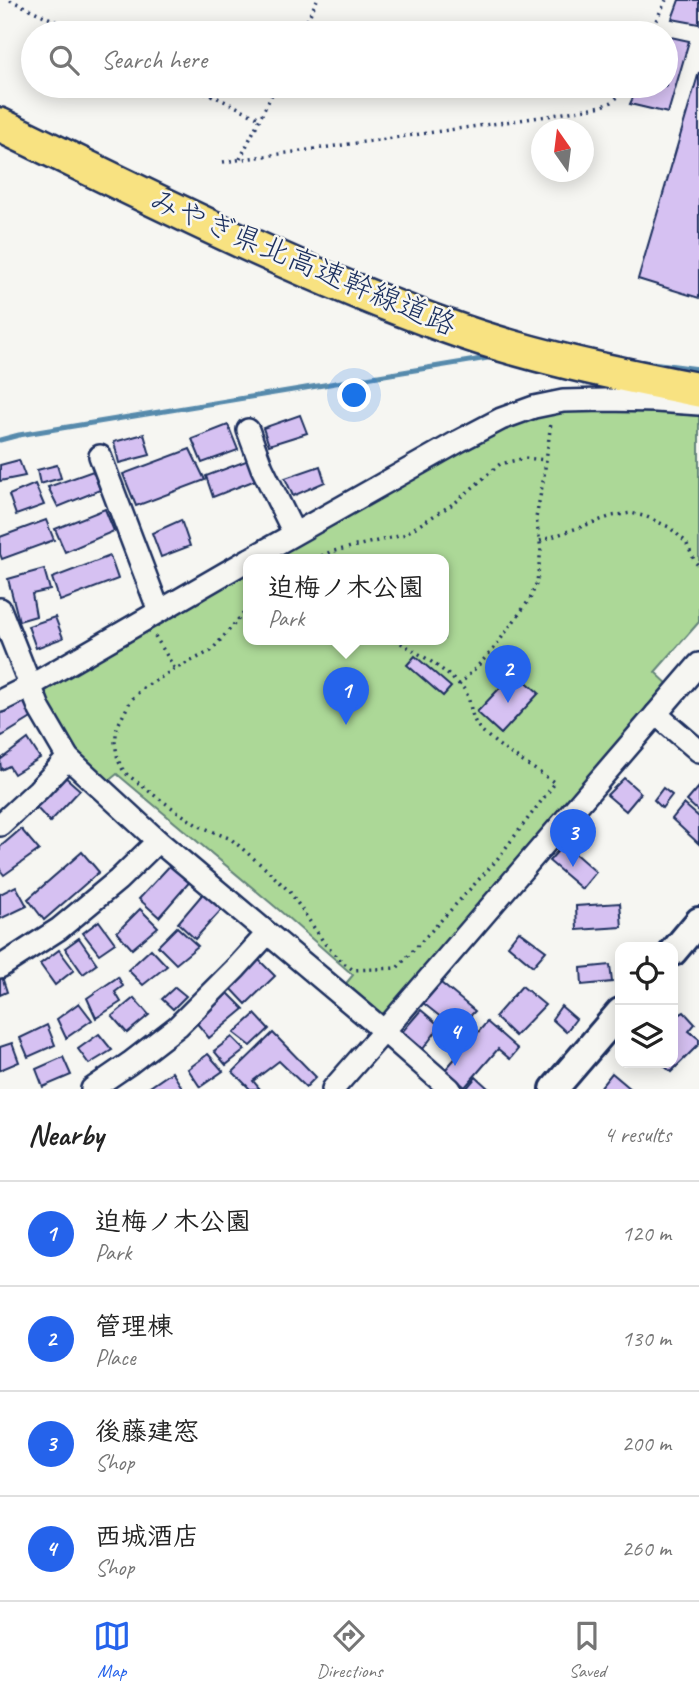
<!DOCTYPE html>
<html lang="en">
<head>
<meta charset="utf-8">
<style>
	:root { --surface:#fff; --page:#f2f2f2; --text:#222; --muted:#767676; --line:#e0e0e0; --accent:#2563eb }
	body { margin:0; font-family:Caveat,"Klee One",sans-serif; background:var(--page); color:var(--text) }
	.controls { position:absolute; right:21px; bottom:21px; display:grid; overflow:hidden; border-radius:14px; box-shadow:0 4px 18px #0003 }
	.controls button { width:63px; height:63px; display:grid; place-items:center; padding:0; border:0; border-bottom:2px solid var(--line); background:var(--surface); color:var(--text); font:35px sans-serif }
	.compass { position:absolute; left:531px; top:119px; width:63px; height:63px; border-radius:50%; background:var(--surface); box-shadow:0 4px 18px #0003; rotate:346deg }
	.you { position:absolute; left:355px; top:396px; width:24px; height:24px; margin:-18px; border:5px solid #fff; border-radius:50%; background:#1a73e8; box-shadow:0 0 0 10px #1a73e833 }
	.badge { display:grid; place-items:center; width:46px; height:46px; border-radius:50%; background:var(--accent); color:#fff; font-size:23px; font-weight:700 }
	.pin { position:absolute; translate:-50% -58px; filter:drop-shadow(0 2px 4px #0008) }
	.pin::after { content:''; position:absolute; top:37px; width:24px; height:21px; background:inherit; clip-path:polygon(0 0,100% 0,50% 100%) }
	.popup { position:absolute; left:243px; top:554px; width:206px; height:91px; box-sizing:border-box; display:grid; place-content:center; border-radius:14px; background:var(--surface); filter:drop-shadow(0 2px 5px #0005); font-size:23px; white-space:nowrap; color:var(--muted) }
	.popup b { font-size:26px; color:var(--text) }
	.popup::after { content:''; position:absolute; left:50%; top:100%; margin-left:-14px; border:14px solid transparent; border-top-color:var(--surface) }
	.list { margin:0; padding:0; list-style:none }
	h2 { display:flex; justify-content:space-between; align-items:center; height:91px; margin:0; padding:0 28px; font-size:30px }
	h2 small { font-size:23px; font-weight:400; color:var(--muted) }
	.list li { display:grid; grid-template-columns:46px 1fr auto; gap:21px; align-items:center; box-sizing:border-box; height:105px; padding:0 28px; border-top:2px solid var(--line) }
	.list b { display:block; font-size:26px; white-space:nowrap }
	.list p { margin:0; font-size:23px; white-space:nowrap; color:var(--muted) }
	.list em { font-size:23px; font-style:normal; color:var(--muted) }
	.icon { flex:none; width:38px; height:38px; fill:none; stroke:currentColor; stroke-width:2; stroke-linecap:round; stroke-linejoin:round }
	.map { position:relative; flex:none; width:699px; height:1089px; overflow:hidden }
	.search { position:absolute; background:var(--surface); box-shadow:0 4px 18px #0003; left:21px; right:21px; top:21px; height:77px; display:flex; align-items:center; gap:18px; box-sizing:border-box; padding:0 24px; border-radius:38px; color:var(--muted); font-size:26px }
	.sheet { height:511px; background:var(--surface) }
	nav { display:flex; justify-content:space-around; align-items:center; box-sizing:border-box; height:98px; border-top:2px solid var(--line); background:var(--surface); font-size:19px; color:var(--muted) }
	nav a { display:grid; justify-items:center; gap:4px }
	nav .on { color:var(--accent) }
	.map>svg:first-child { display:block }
</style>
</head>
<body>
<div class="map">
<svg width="699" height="1089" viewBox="0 0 699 1089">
	<rect width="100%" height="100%" fill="#f6f6f2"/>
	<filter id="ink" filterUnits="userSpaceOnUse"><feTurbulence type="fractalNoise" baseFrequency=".0143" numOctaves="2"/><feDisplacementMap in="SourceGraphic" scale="14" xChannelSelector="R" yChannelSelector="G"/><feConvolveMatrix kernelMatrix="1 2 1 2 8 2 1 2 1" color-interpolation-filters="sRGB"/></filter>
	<g filter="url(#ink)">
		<!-- green -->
		<path fill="#acd897" stroke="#64847a" stroke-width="2" d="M607,408L699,416V622L655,672L670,686L386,1013H371L343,987L353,975L279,910L117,774L106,783L66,741L41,692L76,667L248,571V639H444V559H268L355,506L535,413Z"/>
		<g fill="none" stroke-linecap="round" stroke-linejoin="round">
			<!-- stream -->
			<g stroke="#578aac" stroke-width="5">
				<path d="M636,361L699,369"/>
				<path d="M0,440L19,435L494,357"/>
			</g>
		</g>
		<!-- building -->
		<g fill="#d6c1f2" stroke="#1b2f5e" stroke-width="2">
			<path d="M679,0H699V24L672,19Z"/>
			<path d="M666,36L689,41L668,113L630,104L638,86H666Z"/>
			<path d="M699,72V298L638,279Z"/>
			<path d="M300,415L307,433L269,445L263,428Z"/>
			<path d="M228,425L238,450L202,463L192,439Z"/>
			<path d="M144,434L150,455L119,463L114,442Z"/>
			<path d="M190,449L205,480L136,506L123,474Z"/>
			<path d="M254,458L263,477L213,497L206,476Z"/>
			<path d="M19,460L25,476L0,481V465Z"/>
			<path d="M57,465L61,478L40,484L37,470Z"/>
			<path d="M320,466L325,482L293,496L285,478Z"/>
			<path d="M93,471L100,490L58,507L48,487Z"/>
			<path d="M35,484L44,505L16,515L9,495Z"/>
			<path d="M105,509L114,531L65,552L55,529Z"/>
			<path d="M46,520L54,540L2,559L0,554V537Z"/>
			<path d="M181,520L190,546L161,557L152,533Z"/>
			<path d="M110,556L118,579L60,601L52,578Z"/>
			<path d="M44,569L50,590L32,594L36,616L19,621L8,579Z"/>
			<path d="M55,617L63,638L36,648L28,626Z"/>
			<path d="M415,656L451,687L443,696L407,665Z"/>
			<path d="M515,672L539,693L501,734L477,712Z"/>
			<path d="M20,697L33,717L2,736L0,734V709Z"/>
			<path d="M28,739L40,758L14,774L9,766L1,770L0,760Z"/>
			<path d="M63,775L80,790L50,822L34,805Z"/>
			<path d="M624,778L641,793L626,811L607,795Z"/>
			<path d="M699,787V812L687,801Z"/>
			<path d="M663,788L672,795L662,808L654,800Z"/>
			<path d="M684,804L699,817V844L672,819Z"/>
			<path d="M21,829L39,850L4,875L0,870V847Z"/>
			<path d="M564,844L596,872L582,889L549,861Z"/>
			<path d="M82,852L99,872L44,920L28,899Z"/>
			<path d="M175,860L193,878L159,917L139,899Z"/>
			<path d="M16,886L27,906L0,919V894Z"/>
			<path d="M206,890L224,907L195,939L178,923Z"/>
			<path d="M620,903L622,927L577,930L576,906Z"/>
			<path d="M140,909L158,927L132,949L117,932Z"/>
			<path d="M99,921L115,943L99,954L83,933Z"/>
			<path d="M177,927L198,946L176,964L158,946Z"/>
			<path d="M519,931L546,951L533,966L508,945Z"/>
			<path d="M79,938L97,964L83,974L65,948Z"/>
			<path d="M151,949L167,966L143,985L128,970Z"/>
			<path d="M59,950L74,970L55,985L40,964Z"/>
			<path d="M257,958L275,976L246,1004L229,986Z"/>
			<path d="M610,965L612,982L582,985L581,968Z"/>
			<path d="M1,974L7,992L0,995V975Z"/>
			<path d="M118,977L123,986L115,992L121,1002L96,1018L87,998Z"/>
			<path d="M441,983L475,1011L457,1030L423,1003Z"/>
			<path d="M522,986L545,1005L515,1036L495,1017Z"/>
			<path d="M175,987L186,996L173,1009L162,999Z"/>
			<path d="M225,990L244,1009L209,1038L195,1021Z"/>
			<path d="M134,998L149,1015L127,1033L112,1016Z"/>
			<path d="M79,1003L92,1020L66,1038L57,1019Z"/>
			<path d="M561,1006L576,1019L566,1032L552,1019Z"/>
			<path d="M421,1010L440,1026L423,1049L402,1032Z"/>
			<path d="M684,1012L695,1024L689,1031L699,1039V1044L671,1072L661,1063H673V1018Z"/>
			<path d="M255,1014L269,1029L251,1046L234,1033Z"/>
			<path d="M487,1022L518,1049L510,1059L498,1049L465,1087L445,1070Z"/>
			<path d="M47,1025L55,1045L28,1057L20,1038Z"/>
			<path d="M273,1033L316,1077L306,1087L279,1061L253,1081L260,1089H250L233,1072Z"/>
			<path d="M99,1034L112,1050L89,1064L78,1049Z"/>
			<path d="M232,1037L245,1050L226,1065L214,1051Z"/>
			<path d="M12,1043L19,1062L0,1070V1047Z"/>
			<path d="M208,1054L223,1071L200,1087L188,1069Z"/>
			<path d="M63,1057L71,1075L43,1087L36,1069Z"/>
			<path d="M172,1072L183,1089H147Z"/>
			<path d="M612,1073L631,1089H599Z"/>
			<path d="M476,1077L489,1089H466Z"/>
		</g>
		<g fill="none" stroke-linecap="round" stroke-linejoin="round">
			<!-- minor casing -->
			<g stroke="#1b2f5e" stroke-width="26">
				<g id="minor">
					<path d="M248,430L262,468L294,533"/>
					<path d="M100,456L159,611"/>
					<path d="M250,559L459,441L501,419L534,407L563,401L605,400L656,401L699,404"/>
					<path d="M0,609L40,710L68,758L158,841L384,1031L450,1089"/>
					<path d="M0,701L30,686L248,560"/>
					<path d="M656,714L699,751"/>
					<path d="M0,825L38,790L68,758"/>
					<path d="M0,967L59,929L118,880L158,841"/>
					<path d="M92,1089L130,1063L178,1026L236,968L267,934"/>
					<path d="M333,1089L384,1031L699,664"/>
				</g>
			</g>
			<!-- tertiary casing -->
			<g stroke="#1b2f5e" stroke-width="32">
				<g id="tertiary">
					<path d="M673,952L699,921"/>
					<path d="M554,1089L620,1012"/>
				</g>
			</g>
			<!-- primary casing -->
			<g stroke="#1b2f5e" stroke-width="38">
				<path id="primary" d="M0,125C147,196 293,271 446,326C528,356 614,373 699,390"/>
			</g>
			<!-- path -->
			<g stroke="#1b2f5e" stroke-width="3.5" stroke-dasharray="2 5" stroke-linecap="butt">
				<path d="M10,0L81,33"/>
				<path d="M301,33L317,0"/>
				<path d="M650,33L666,0"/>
				<path d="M192,86L260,118"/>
				<path d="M240,159L276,86"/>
				<path d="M223,162L548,116L602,106L612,102L623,92L626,86"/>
				<path d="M540,541L612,516L631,513L647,517L669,527L686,542L695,562L699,566"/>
				<path d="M315,559L330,552L403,535L456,502L500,464L525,458L546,460"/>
				<path d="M248,608L211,651L175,669L143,688L131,700L117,727L115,743L118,760L124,772L158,798L197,825L231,839L266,869L290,892L325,944L338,958L353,970L397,968L495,862L555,783C530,765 502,751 480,729C469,717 472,700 464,689C461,685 456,682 452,678C434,662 415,651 394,639"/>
				<path d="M155,636L175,669"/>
				<path d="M459,685L492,651L530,599L537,582L541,549L536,518L544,476L551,422"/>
			</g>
			<!-- minor -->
			<use href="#minor" stroke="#f6f6f2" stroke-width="21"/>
			<!-- tertiary -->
			<use href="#tertiary" stroke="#f6f6f2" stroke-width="26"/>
			<!-- primary -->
			<use href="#primary" stroke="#f8e281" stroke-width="33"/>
		</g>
	</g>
	<g text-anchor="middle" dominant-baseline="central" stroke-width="5" stroke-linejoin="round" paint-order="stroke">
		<!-- street labels -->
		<g font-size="30" fill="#1b2f5e" stroke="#f6f6f2">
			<text transform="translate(303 262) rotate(23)">みやぎ県北高速幹線道路</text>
		</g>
	</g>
</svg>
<div class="controls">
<button><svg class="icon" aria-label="locate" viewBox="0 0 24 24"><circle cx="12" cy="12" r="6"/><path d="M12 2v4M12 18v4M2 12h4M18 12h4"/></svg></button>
<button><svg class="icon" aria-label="layers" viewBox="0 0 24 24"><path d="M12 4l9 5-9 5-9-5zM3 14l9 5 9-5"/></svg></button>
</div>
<svg class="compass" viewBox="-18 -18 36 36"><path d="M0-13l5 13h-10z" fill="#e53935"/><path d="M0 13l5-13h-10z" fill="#767676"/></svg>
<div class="you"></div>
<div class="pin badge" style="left:346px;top:725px">1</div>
<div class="popup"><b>迫梅ノ木公園</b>Park</div>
<div class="pin badge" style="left:508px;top:703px">2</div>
<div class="pin badge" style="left:573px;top:867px">3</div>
<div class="pin badge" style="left:455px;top:1066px">4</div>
<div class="search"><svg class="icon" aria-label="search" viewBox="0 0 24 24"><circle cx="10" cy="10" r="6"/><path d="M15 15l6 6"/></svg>Search here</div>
</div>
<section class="sheet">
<h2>Nearby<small>4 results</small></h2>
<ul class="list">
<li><span class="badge">1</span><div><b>迫梅ノ木公園</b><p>Park</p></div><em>120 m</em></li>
<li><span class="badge">2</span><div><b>管理棟</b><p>Place</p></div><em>130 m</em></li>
<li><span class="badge">3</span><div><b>後藤建窓</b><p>Shop</p></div><em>200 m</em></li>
<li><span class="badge">4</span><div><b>西城酒店</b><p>Shop</p></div><em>260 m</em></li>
</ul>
</section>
<nav>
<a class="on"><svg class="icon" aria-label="map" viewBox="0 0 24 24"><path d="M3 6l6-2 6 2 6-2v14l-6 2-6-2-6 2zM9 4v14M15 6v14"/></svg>Map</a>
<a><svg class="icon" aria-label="directions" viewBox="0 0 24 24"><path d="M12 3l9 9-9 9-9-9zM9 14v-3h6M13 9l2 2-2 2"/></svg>Directions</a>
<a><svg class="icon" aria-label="saved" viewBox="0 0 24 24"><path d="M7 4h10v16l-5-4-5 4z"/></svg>Saved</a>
</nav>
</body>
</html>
